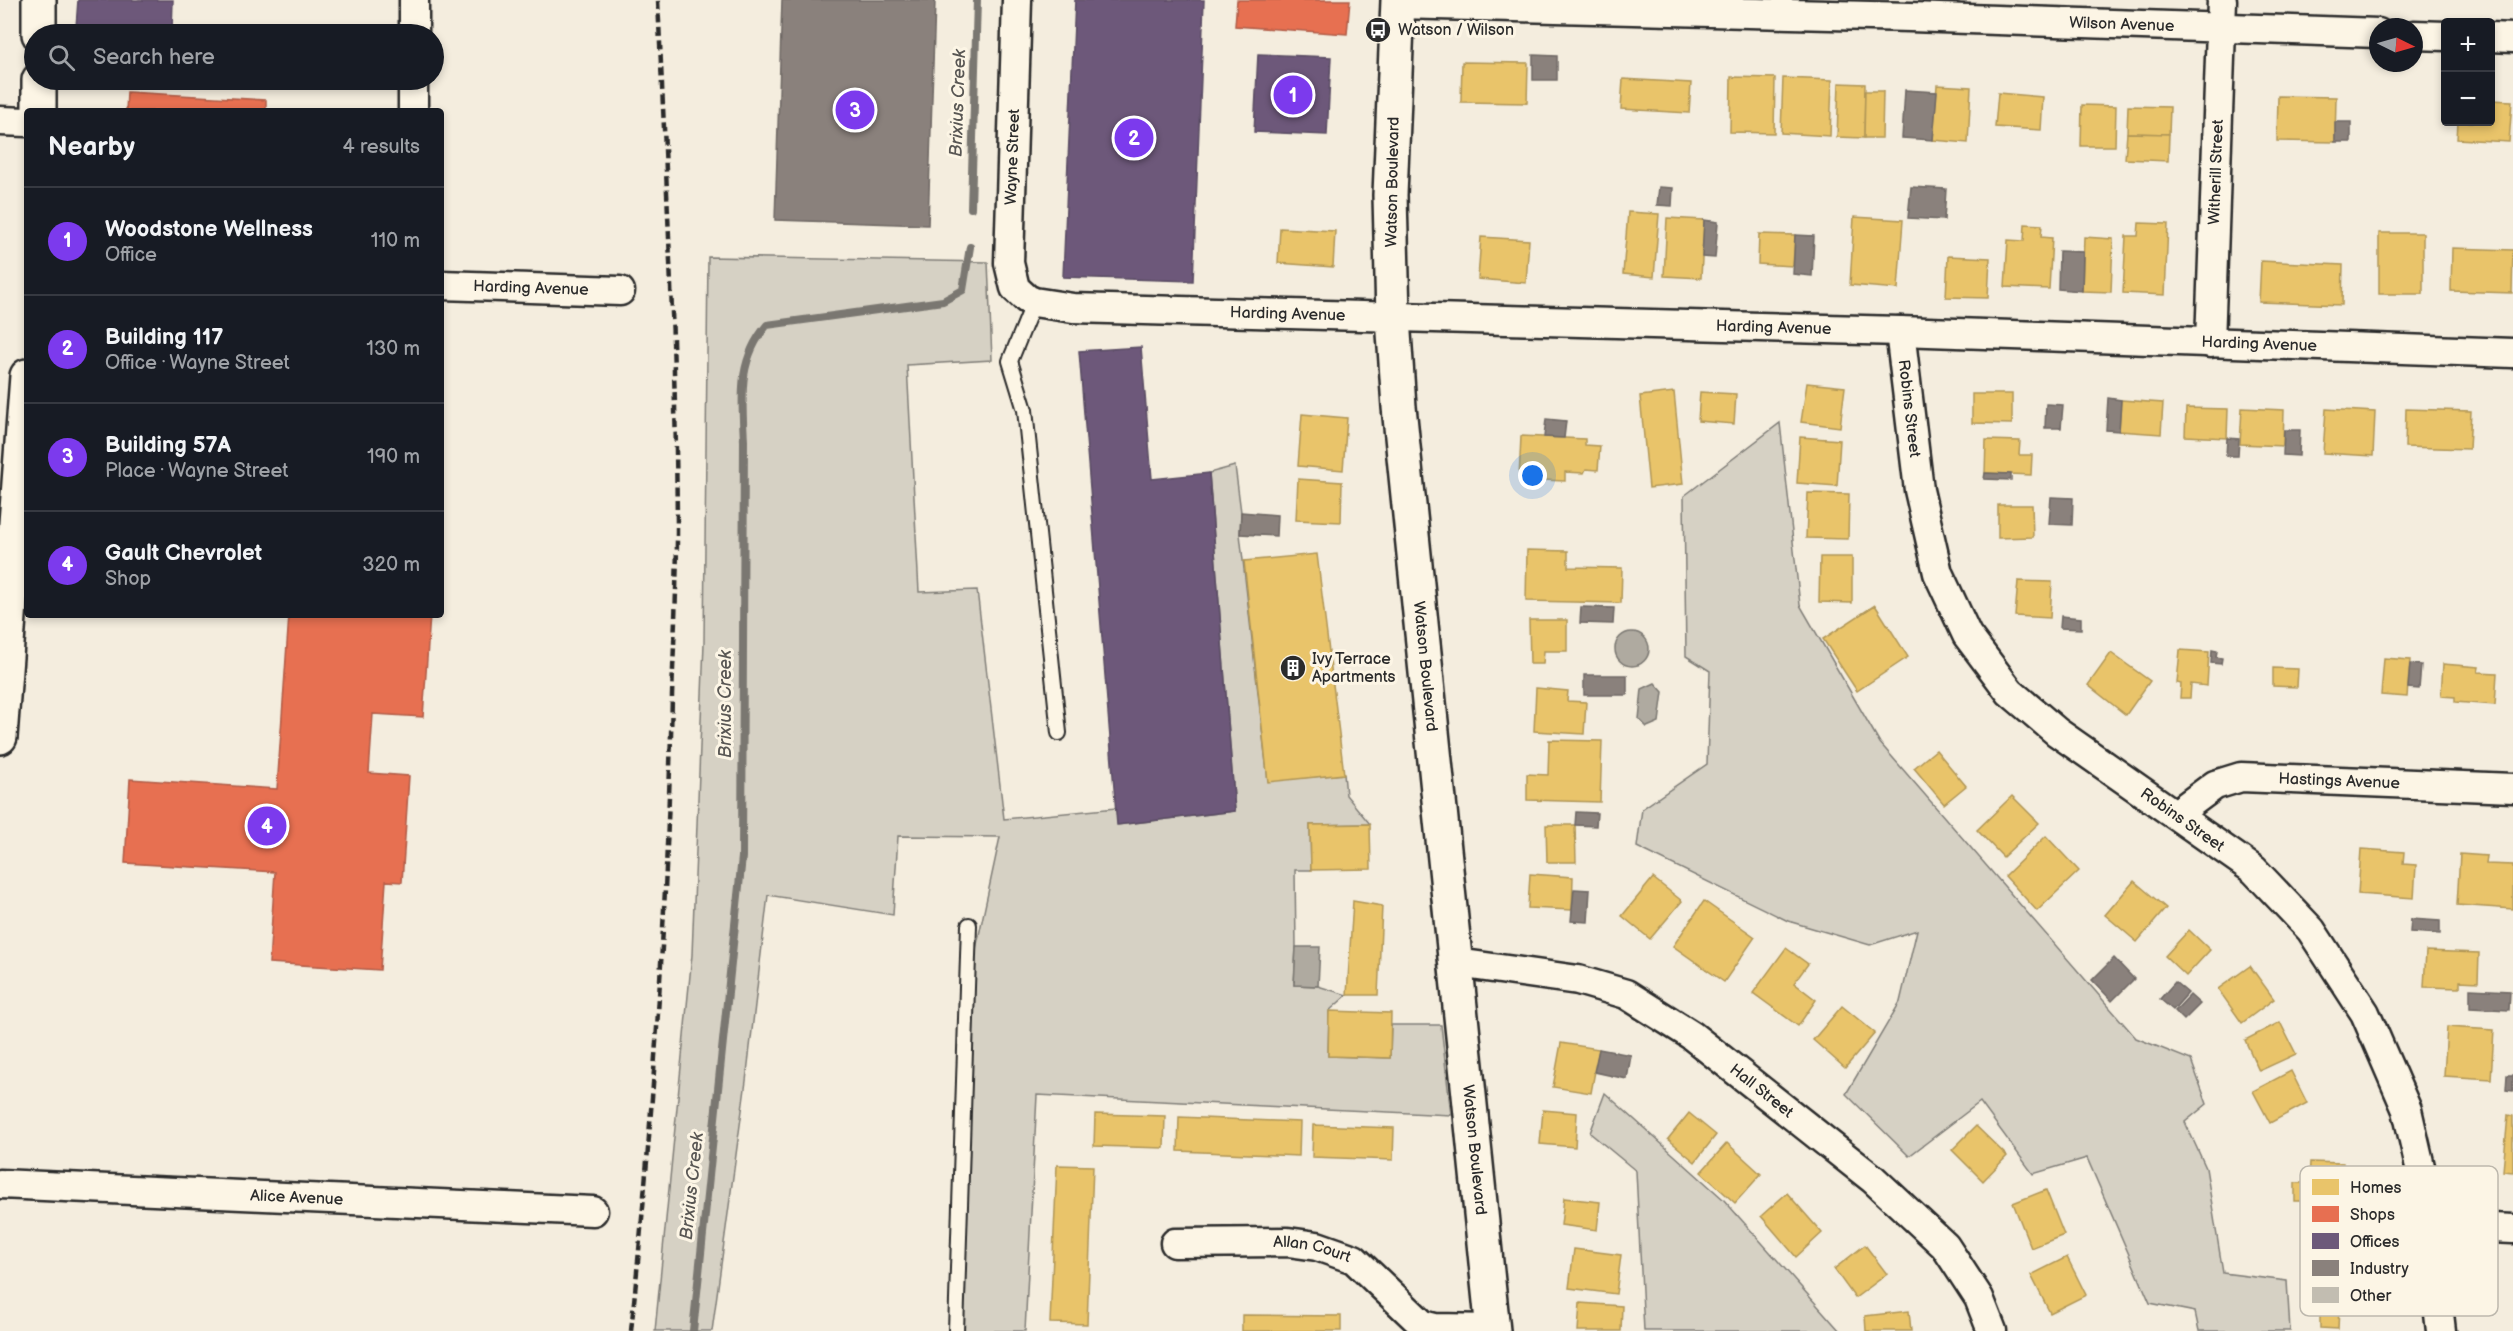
<!DOCTYPE html>
<html lang="en">
<head>
<meta charset="utf-8">
<style>
	:root { --surface:#171b24; --page:#20242c; --text:#f1f3f6; --muted:#9ea1a6; --line:#363941; --accent:#7c3aed }
	body { margin:0; font-family:"Balsamiq Sans",sans-serif; background:var(--page); color:var(--text) }
	.controls { position:absolute; right:18px; top:18px; display:grid; overflow:hidden; border-radius:6px; box-shadow:0 3px 9px #0003 }
	.controls button { width:54px; height:54px; display:grid; place-items:center; padding:0; border:0; border-bottom:2px solid var(--line); background:var(--surface); color:var(--text); font:30px sans-serif }
	.compass { position:absolute; left:2369px; top:18px; width:54px; height:54px; border-radius:50%; background:var(--surface); box-shadow:0 3px 9px #0003; rotate:95deg }
	.you { position:absolute; left:1533px; top:476px; width:21px; height:21px; margin:-15px; border:4px solid #fff; border-radius:50%; background:#1a73e8; box-shadow:0 0 0 9px #1a73e833 }
	.badge { display:grid; place-items:center; width:39px; height:39px; border-radius:50%; background:var(--accent); color:#fff; font-size:20px; font-weight:700 }
	.pin { position:absolute; translate:-50% -50%; border:3px solid #fff; box-shadow:0 2px 6px #0006 }
	.list { margin:0; padding:0; list-style:none }
	h2 { display:flex; justify-content:space-between; align-items:center; height:78px; margin:0; padding:0 24px; font-size:26px }
	h2 small { font-size:20px; font-weight:400; color:var(--muted) }
	.list li { display:grid; grid-template-columns:39px 1fr auto; gap:18px; align-items:center; box-sizing:border-box; height:108px; padding:0 24px; border-top:2px solid var(--line) }
	.list b { display:block; font-size:22px; white-space:nowrap }
	.list p { margin:0; font-size:20px; white-space:nowrap; color:var(--muted) }
	.list em { font-size:20px; font-style:normal; color:var(--muted) }
	.icon { flex:none; width:33px; height:33px; fill:none; stroke:currentColor; stroke-width:2; stroke-linecap:round; stroke-linejoin:round }
	.map { position:relative; flex:none; width:2513px; height:1331px; overflow:hidden }
	.search { position:absolute; background:var(--surface); box-shadow:0 3px 9px #0003; left:24px; top:24px; width:420px; height:66px; display:flex; align-items:center; gap:15px; box-sizing:border-box; padding:0 21px; border-radius:33px; color:var(--muted); font-size:22px }
	.panel { position:absolute; background:var(--surface); box-shadow:0 3px 9px #0003; left:24px; top:108px; width:420px; height:510px; border-radius:6px }
	.map>svg:first-child { display:block }
</style>
</head>
<body>
<div class="map">
<svg width="2513" height="1331" viewBox="0 0 2513 1331">
	<rect width="100%" height="100%" fill="#f4edde"/>
	<filter id="ink" filterUnits="userSpaceOnUse"><feTurbulence type="fractalNoise" baseFrequency=".0167" numOctaves="2"/><feDisplacementMap in="SourceGraphic" scale="12" xChannelSelector="R" yChannelSelector="G"/><feConvolveMatrix kernelMatrix="1 2 1 2 8 2 1 2 1" color-interpolation-filters="sRGB"/></filter>
	<g filter="url(#ink)">
		<!-- green -->
		<g fill="#d6d1c4" stroke="#807e78" stroke-width="1.5">
			<path d="M708,257L988,262L992,360L907,365L919,592L977,590L1004,819L1116,808L1118,825L1235,811L1209,473L1235,466L1241,512L1240,534L1268,781L1344,774L1346,795L1370,824L1310,825L1311,870H1295L1296,947L1294,985L1318,986L1347,995L1329,1011L1328,1056L1390,1058L1391,1025H1441L1451,1115L1037,1095L1025,1331H962L967,991L1000,837L898,836L893,915L768,895L746,1081L712,1331H655L692,955L704,643Z"/>
			<path d="M1780,423L1800,605L1880,743L2136,1038L2191,1060L2207,1104L2185,1122L2206,1168L2223,1273L2287,1281L2290,1331H2199L2195,1312L2150,1303L2087,1158L2033,1174L1980,1102L1909,1156L1846,1094L1900,1002L1917,930L1870,945L1788,921L1637,847L1642,809L1707,764L1710,671L1686,656L1684,496Z"/>
			<path d="M1605,1093L1723,1199L1840,1331H1644L1636,1171L1590,1133Z"/>
		</g>
		<!-- water -->
		<g fill="#afaaa0" stroke="#7a7771" stroke-width="1.5">
			<circle cx="1632" cy="649" r="17"/>
			<path d="M1655,683L1663,692L1659,722L1647,727L1639,719L1642,689Z"/>
			<path d="M1296,947H1320L1318,986L1294,985Z"/>
		</g>
		<!-- homes -->
		<g fill="#e9c46a" stroke="#b09657" stroke-width="1.5">
			<path d="M1462,62L1528,63L1527,103L1461,102Z"/>
			<path d="M1731,77L1775,78L1774,133L1730,132Z"/>
			<path d="M1783,78L1832,80L1830,136L1781,133Z"/>
			<path d="M1623,79L1691,83L1689,113L1621,109Z"/>
			<path d="M1839,83L1865,84L1864,138L1837,137Z"/>
			<path d="M1937,85L1971,87L1968,143L1933,140Z"/>
			<path d="M1865,91H1883L1882,138H1864Z"/>
			<path d="M1998,93L2043,97L2041,130L1995,127Z"/>
			<path d="M2278,96L2336,97L2335,142L2277,141Z"/>
			<path d="M2490,100L2512,101L2509,142L2457,139L2458,122H2490Z"/>
			<path d="M2082,105L2116,106L2115,146H2081Z"/>
			<path d="M2128,106L2170,107L2169,134L2127,133Z"/>
			<path d="M2127,133L2169,134L2168,161L2125,159Z"/>
			<path d="M1628,212L1659,214L1654,277L1623,274Z"/>
			<path d="M1854,217L1903,220L1898,289L1850,285Z"/>
			<path d="M1667,218L1704,220L1701,278L1664,276Z"/>
			<path d="M2139,223L2168,224L2165,295L2123,293L2126,236H2138Z"/>
			<path d="M2025,224L2042,225L2041,237L2052,238L2049,289L2005,287L2008,240L2024,241Z"/>
			<path d="M1280,228L1335,231L1333,267L1278,263Z"/>
			<rect x="2379" y="233" width="44" height="61"/>
			<path d="M1759,234L1795,235L1793,266L1758,264Z"/>
			<path d="M1481,237L1529,240L1526,283L1478,279Z"/>
			<path d="M2084,237L2113,239L2111,292L2082,291Z"/>
			<path d="M2452,248L2513,250L2512,293L2451,291Z"/>
			<path d="M1948,256L1990,258L1988,298L1946,297Z"/>
			<path d="M2261,261L2343,265L2342,305L2259,302Z"/>
			<path d="M1807,383L1845,387L1840,427L1801,422Z"/>
			<path d="M1674,392L1683,484L1649,488L1640,396Z"/>
			<path d="M1700,392L1736,394L1734,424L1698,421Z"/>
			<path d="M1972,394H2012V424L1972,423Z"/>
			<path d="M2121,400L2163,403L2161,434L2119,431Z"/>
			<path d="M2186,408L2228,409L2227,438L2185,436Z"/>
			<path d="M2242,408L2284,410L2283,446L2240,444Z"/>
			<path d="M2326,409L2375,412L2373,456L2323,453Z"/>
			<path d="M2406,409L2471,411L2469,449L2405,447Z"/>
			<path d="M1302,414L1347,418L1343,470L1298,466Z"/>
			<path d="M1521,436L1585,439V445L1600,446L1598,470L1586,469L1584,473L1565,472V481L1519,479Z"/>
			<path d="M1800,437L1840,440L1837,486L1797,483Z"/>
			<path d="M1986,440L2020,441L2019,455H2032L2031,475L1985,473Z"/>
			<path d="M1298,479L1342,482L1341,522L1296,520Z"/>
			<path d="M1808,493L1849,494L1848,539L1806,538Z"/>
			<path d="M1998,505H2032L2033,537L1998,538Z"/>
			<path d="M1527,550L1568,551V567L1622,568L1621,603L1526,601Z"/>
			<path d="M1317,554L1344,774L1268,782L1244,561Z"/>
			<path d="M1820,557H1852V603L1819,602Z"/>
			<path d="M2018,581L2052,582L2050,618L2015,616Z"/>
			<path d="M1875,605L1908,657L1857,691L1823,639Z"/>
			<path d="M1529,620H1567V651H1544L1543,664H1530Z"/>
			<path d="M2180,650L2209,652L2207,686L2191,684L2190,698H2180L2181,684L2177,683Z"/>
			<path d="M2111,653L2150,681L2126,715L2088,685Z"/>
			<path d="M2384,658L2410,660L2407,697L2381,695Z"/>
			<path d="M2443,664L2479,667L2478,672L2497,673L2495,705L2455,702V697L2441,696Z"/>
			<path d="M2273,668L2298,669L2297,687L2273,686Z"/>
			<path d="M1536,688L1568,691L1567,701L1586,702L1584,734L1534,731Z"/>
			<path d="M1549,740L1602,741L1600,802L1527,800V774L1548,775Z"/>
			<path d="M1936,750L1966,786L1944,804L1914,768Z"/>
			<path d="M2012,796L2039,823L2003,857L1977,830Z"/>
			<path d="M1370,824L1371,869L1311,870L1310,825Z"/>
			<path d="M1546,825H1575L1576,862H1547Z"/>
			<path d="M2046,836L2079,871L2037,911L2005,876Z"/>
			<path d="M2361,849L2404,852L2403,864L2416,865L2414,898L2358,894Z"/>
			<path d="M2460,854L2487,856L2486,864L2513,865V909L2457,905Z"/>
			<path d="M1530,874L1573,877L1572,910L1528,908Z"/>
			<path d="M1653,878L1682,901L1650,939L1622,916Z"/>
			<path d="M2134,881L2166,908L2137,942L2105,915Z"/>
			<path d="M1353,901L1382,906L1378,995H1347Z"/>
			<path d="M1704,901L1755,937L1724,982L1673,946Z"/>
			<path d="M2189,930L2210,950L2186,976L2165,956Z"/>
			<path d="M1786,948L1808,964L1794,983L1816,1000L1798,1026L1753,993Z"/>
			<path d="M2426,951L2479,953L2478,982L2460,981V988L2424,987Z"/>
			<path d="M2250,966L2274,999L2242,1023L2218,989Z"/>
			<path d="M1842,1006L1875,1033L1845,1068L1813,1040Z"/>
			<path d="M1329,1011L1391,1013L1390,1058L1328,1056Z"/>
			<path d="M2280,1022L2296,1054L2259,1071L2245,1040Z"/>
			<path d="M2447,1027L2494,1030L2491,1079L2444,1076Z"/>
			<path d="M1561,1043L1599,1049L1591,1093L1553,1087Z"/>
			<path d="M2291,1071L2307,1103L2270,1123L2253,1091Z"/>
			<path d="M1543,1110L1577,1113L1575,1147L1540,1144Z"/>
			<path d="M1689,1113L1716,1135L1695,1162L1668,1139Z"/>
			<path d="M1095,1114L1165,1116L1164,1148L1094,1146Z"/>
			<path d="M2508,1115L2513,1116V1172L2503,1171Z"/>
			<path d="M1179,1117L1300,1122L1299,1156L1178,1151Z"/>
			<path d="M1313,1125L1394,1128L1393,1160L1312,1157Z"/>
			<path d="M1976,1126L2007,1156L1983,1181L1952,1150Z"/>
			<path d="M1727,1143L1761,1174L1735,1203L1701,1172Z"/>
			<path d="M2310,1162L2343,1163L2342,1213H2310V1201H2295V1183H2309Z"/>
			<path d="M1057,1165L1093,1166L1087,1324L1050,1323Z"/>
			<path d="M2046,1190L2064,1235L2031,1248L2013,1203Z"/>
			<path d="M1787,1193L1822,1233L1796,1257L1761,1216Z"/>
			<path d="M1564,1198L1600,1202L1597,1230L1561,1225Z"/>
			<path d="M1865,1245L1887,1274L1855,1298L1834,1269Z"/>
			<path d="M1574,1249L1621,1255L1616,1294L1569,1288Z"/>
			<path d="M2067,1257L2086,1295L2050,1313L2031,1275Z"/>
			<path d="M2310,1281L2355,1282L2354,1308H2339L2338,1329L2320,1328V1304H2309Z"/>
			<path d="M1580,1303L1622,1306L1621,1331H1578Z"/>
			<path d="M1909,1311L1911,1331H1866L1865,1316Z"/>
			<path d="M1242,1315L1341,1316V1331H1242Z"/>
		</g>
		<!-- shops -->
		<g fill="#e76f51" stroke="#af5b46" stroke-width="1.5">
			<path d="M1237,0H1350L1347,34L1235,26Z"/>
			<path d="M127,92L266,100V111H126Z"/>
			<path d="M289,615H430L423,717L373,714L369,773L409,776L402,882L386,881L380,970L269,963L275,872L125,863L130,779L277,789Z"/>
		</g>
		<!-- offices -->
		<g fill="#6d597a" stroke="#594b62" stroke-width="1.5">
			<path d="M78,0H173L172,31L76,27Z"/>
			<path d="M1075,0H1204L1193,281L1063,277Z"/>
			<path d="M1258,54L1331,57L1327,135L1254,132Z"/>
			<path d="M1141,347L1152,479L1209,473L1235,811L1117,825L1079,351Z"/>
		</g>
		<!-- industry -->
		<g fill="#8a817c" stroke="#6e6764" stroke-width="1.5">
			<path d="M782,0H935L928,225L775,220Z"/>
			<path d="M1533,55L1557,56V80H1533Z"/>
			<path d="M1905,90L1937,92L1933,140L1902,138Z"/>
			<rect x="2335" y="122" width="16" height="20"/>
			<path d="M1659,187L1673,188L1672,206L1657,205Z"/>
			<path d="M1911,187L1946,189L1944,220L1908,218Z"/>
			<path d="M1704,220L1718,222L1715,258L1702,257Z"/>
			<path d="M1795,235L1814,236L1812,276L1793,274Z"/>
			<path d="M2059,251L2083,252L2082,291L2058,289Z"/>
			<path d="M2108,398L2121,400L2119,431L2106,430Z"/>
			<path d="M2046,404L2063,405L2061,428H2045Z"/>
			<path d="M1546,419L1566,421L1564,438L1544,437Z"/>
			<path d="M2284,430H2300L2299,456L2283,455Z"/>
			<path d="M2227,438L2239,439L2238,456H2226Z"/>
			<path d="M1985,473L2011,474V480L1984,479Z"/>
			<path d="M2051,497L2073,498L2072,525L2049,524Z"/>
			<path d="M1241,512L1277,515L1276,536L1240,534Z"/>
			<path d="M1581,607L1614,608L1613,624L1580,623Z"/>
			<path d="M2061,616L2081,618V629L2060,628Z"/>
			<path d="M2212,650L2217,651L2216,657L2222,658L2221,664L2211,663Z"/>
			<path d="M2410,664L2421,665L2419,689L2408,688Z"/>
			<rect x="1584" y="675" width="43" height="20"/>
			<path d="M1576,812L1597,813L1596,826L1575,825Z"/>
			<path d="M1574,889L1590,890L1588,922L1571,921Z"/>
			<path d="M2411,919L2440,921V934L2410,932Z"/>
			<path d="M2114,958L2134,979L2112,1001L2092,980Z"/>
			<path d="M2175,982L2188,993L2173,1010L2160,999Z"/>
			<path d="M2470,989L2510,991L2509,1010L2470,1008Z"/>
			<path d="M2190,995L2200,1004L2184,1020L2175,1011Z"/>
			<path d="M1599,1049L1631,1055L1627,1079L1594,1072Z"/>
			<path d="M2507,1075H2513V1091L2506,1090Z"/>
		</g>
		<g fill="none" stroke-linecap="round" stroke-linejoin="round">
			<!-- stream -->
			<g stroke="#7a7771" stroke-width="8">
				<path d="M971,208L977,0"/>
				<path d="M693,1331L742,857L744,441C742,397 737,361 767,325L943,301L963,290L970,247"/>
			</g>
		</g>
		<!-- building -->
		<path fill="#c2bdb1" stroke="#2b2b2b" stroke-width="1.5" d="M76,27L126,29V34H76Z"/>
		<g fill="none" stroke-linecap="round" stroke-linejoin="round">
			<!-- lane casing -->
			<g stroke="#2b2b2b" stroke-width="18">
				<g id="lane">
					<path d="M1034,302L1010,361L1025,410L1059,733"/>
					<path d="M956,1331L969,925"/>
				</g>
			</g>
			<!-- street casing -->
			<g stroke="#2b2b2b" stroke-width="33">
				<g id="street">
					<path id="s1" d="M1017,0L1009,263L1015,288L1027,299L1034,302L1073,308L1900,331L2513,353"/>
					<path id="s2" d="M1398,4L1910,17L2378,33"/>
					<path d="M414,34V0"/>
					<path d="M2414,35L2446,36"/>
					<path d="M2490,37L2513,38"/>
					<path d="M413,111V80"/>
					<path d="M0,121L27,122"/>
					<path id="s3" d="M441,285L620,291"/>
					<path id="s4" d="M1900,331L1919,490L1938,573L1967,635L2010,692L2057,732L2254,870L2311,930L2365,1013L2407,1110L2424,1184L2441,1331"/>
					<path id="s5" d="M2210,343L2222,0"/>
					<path id="s6" d="M2176,814L2215,785L2241,777L2513,788"/>
					<path id="s7" d="M1457,963L1578,980L1626,994L1691,1035L1873,1179L1945,1246L1979,1298L1992,1331"/>
					<path id="s8" d="M0,1184L593,1211"/>
					<path d="M2429,1225L2513,1229"/>
					<path id="s9" d="M1175,1243L1288,1242L1317,1246L1354,1259L1423,1325L1435,1328L1493,1329"/>
				</g>
			</g>
			<!-- secondary casing -->
			<g stroke="#2b2b2b" stroke-width="38">
				<g id="secondary">
					<path id="s10" d="M1398,0L1390,195L1393,318L1399,407L1493,1331"/>
					<path d="M39,34V0"/>
					<path d="M39,111V80"/>
					<path d="M0,737L27,376"/>
				</g>
			</g>
			<!-- lane -->
			<use href="#lane" stroke="#fcf5e5" stroke-width="14"/>
			<!-- street -->
			<use href="#street" stroke="#fcf5e5" stroke-width="28"/>
			<!-- secondary -->
			<use href="#secondary" stroke="#fcf5e5" stroke-width="33"/>
			<!-- rail -->
			<path stroke="#2b2b2b" stroke-width="4.5" stroke-dasharray="9 4.5" stroke-linecap="butt" d="M631,1331C653,1120 667,909 672,696C674,640 677,585 677,529C676,352 666,176 658,0"/>
		</g>
	</g>
	<!-- icons -->
	<defs>
		<g id="bus-disc" transform="scale(1.35)"><circle r="9.5" fill="#2b2b2b" stroke="#fcf5e5"/><path d="M-5-6H5V4H4V6H2V4H-2V6H-4V4H-5ZM-3.5-4V0h7V-4ZM-3.5 1.2v1.5H-2V1.2ZM2 1.2v1.5H3.5V1.2Z" fill="#fff"/></g>
		<g id="building-disc" transform="scale(1.35)"><circle r="9.5" fill="#2b2b2b" stroke="#fcf5e5"/><path d="M-4-6H4V6H1V3H-1V6H-4ZM-2.5-4.3h1.7v1.8h-1.7ZM.8-4.3h1.7v1.8H.8ZM-2.5-1h1.7V.8h-1.7ZM.8-1h1.7V.8H.8Z" fill="#fff"/></g>
	</defs>
	<g fill-rule="evenodd">
		<use href="#bus-disc" x="1378" y="30"/>
		<use href="#building-disc" x="1293" y="668"/>
	</g>
	<g text-anchor="middle" dominant-baseline="central" stroke-width="6" stroke-linejoin="round" paint-order="stroke">
		<!-- street labels -->
		<g font-size="16" fill="#2b2b2b" stroke="#fcf5e5">
			<text stroke="none"><textPath href="#s2" startOffset="724">Wilson Avenue</textPath></text>
			<text transform="translate(1013 157) rotate(-88)">Wayne Street</text>
			<text stroke="none"><textPath href="#s5" startOffset="171">Witherill Street</textPath></text>
			<text transform="translate(1393 182) rotate(-89)">Watson Boulevard</text>
			<text stroke="none"><textPath href="#s3" startOffset="90">Harding Avenue</textPath></text>
			<text stroke="none"><textPath href="#s1" startOffset="567">Harding Avenue</textPath></text>
			<text stroke="none"><textPath href="#s1" startOffset="1053">Harding Avenue</textPath></text>
			<text stroke="none"><textPath href="#s1" startOffset="1539">Harding Avenue</textPath></text>
			<text stroke="none"><textPath href="#s4" startOffset="78">Robins Street</textPath></text>
			<text stroke="none"><textPath href="#s10" startOffset="668">Watson Boulevard</textPath></text>
			<text stroke="none"><textPath href="#s6" startOffset="174">Hastings Avenue</textPath></text>
			<text stroke="none"><textPath href="#s4" startOffset="600">Robins Street</textPath></text>
			<text stroke="none"><textPath href="#s7" startOffset="339">Hall Street</textPath></text>
			<text stroke="none"><textPath href="#s10" startOffset="1154">Watson Boulevard</textPath></text>
			<text stroke="none"><textPath href="#s8" startOffset="297">Alice Avenue</textPath></text>
			<text stroke="none"><textPath href="#s9" startOffset="138">Allan Court</textPath></text>
		</g>
		<!-- poi labels -->
		<g font-size="16" fill="#2b2b2b" stroke="#fcf5e5" text-anchor="start">
			<text x="1398" y="30">Watson / Wilson</text>
			<text x="1312" y="659">Ivy Terrace<tspan x="1312" dy="18">Apartments</tspan></text>
		</g>
		<!-- water labels -->
		<g font-size="18" font-style="italic" fill="#595754" stroke="#fcf5e5">
			<text transform="translate(958 103) rotate(-88)">Brixius Creek</text>
			<text transform="translate(725 704) rotate(-90)">Brixius Creek</text>
			<text transform="translate(692 1186) rotate(-84)">Brixius Creek</text>
		</g>
	</g>
	<!-- legend -->
	<rect x="2300" y="1166" width="198" height="150" rx="9" fill="#fcf5e5" stroke="#bdb8ad" stroke-width="1.5"/>
	<rect x="2312" y="1179" width="27" height="16" fill="#e9c46a"/>
	<rect x="2312" y="1206" width="27" height="16" fill="#e76f51"/>
	<rect x="2312" y="1233" width="27" height="16" fill="#6d597a"/>
	<rect x="2312" y="1260" width="27" height="16" fill="#8a817c"/>
	<rect x="2312" y="1287" width="27" height="16" fill="#c2bdb1"/>
	<g font-size="16" fill="#2b2b2b">
		<text x="2350" y="1193">Homes</text>
		<text x="2350" y="1220">Shops</text>
		<text x="2350" y="1247">Offices</text>
		<text x="2350" y="1274">Industry</text>
		<text x="2350" y="1301">Other</text>
	</g>
</svg>
<div class="controls">
<button>+</button>
<button>−</button>
</div>
<svg class="compass" viewBox="-18 -18 36 36"><path d="M0-13l5 13h-10z" fill="#e53935"/><path d="M0 13l5-13h-10z" fill="#9ea1a6"/></svg>
<div class="you"></div>
<div class="pin badge" style="left:1293px;top:95px">1</div>
<div class="pin badge" style="left:1134px;top:138px">2</div>
<div class="pin badge" style="left:855px;top:110px">3</div>
<div class="pin badge" style="left:267px;top:826px">4</div>
<div class="search"><svg class="icon" aria-label="search" viewBox="0 0 24 24"><circle cx="10" cy="10" r="6"/><path d="M15 15l6 6"/></svg>Search here</div>
<section class="panel">
<h2>Nearby<small>4 results</small></h2>
<ul class="list">
<li><span class="badge">1</span><div><b>Woodstone Wellness</b><p>Office</p></div><em>110 m</em></li>
<li><span class="badge">2</span><div><b>Building 117</b><p>Office · Wayne Street</p></div><em>130 m</em></li>
<li><span class="badge">3</span><div><b>Building 57A</b><p>Place · Wayne Street</p></div><em>190 m</em></li>
<li><span class="badge">4</span><div><b>Gault Chevrolet</b><p>Shop</p></div><em>320 m</em></li>
</ul>
</section>
</div>
</body>
</html>
